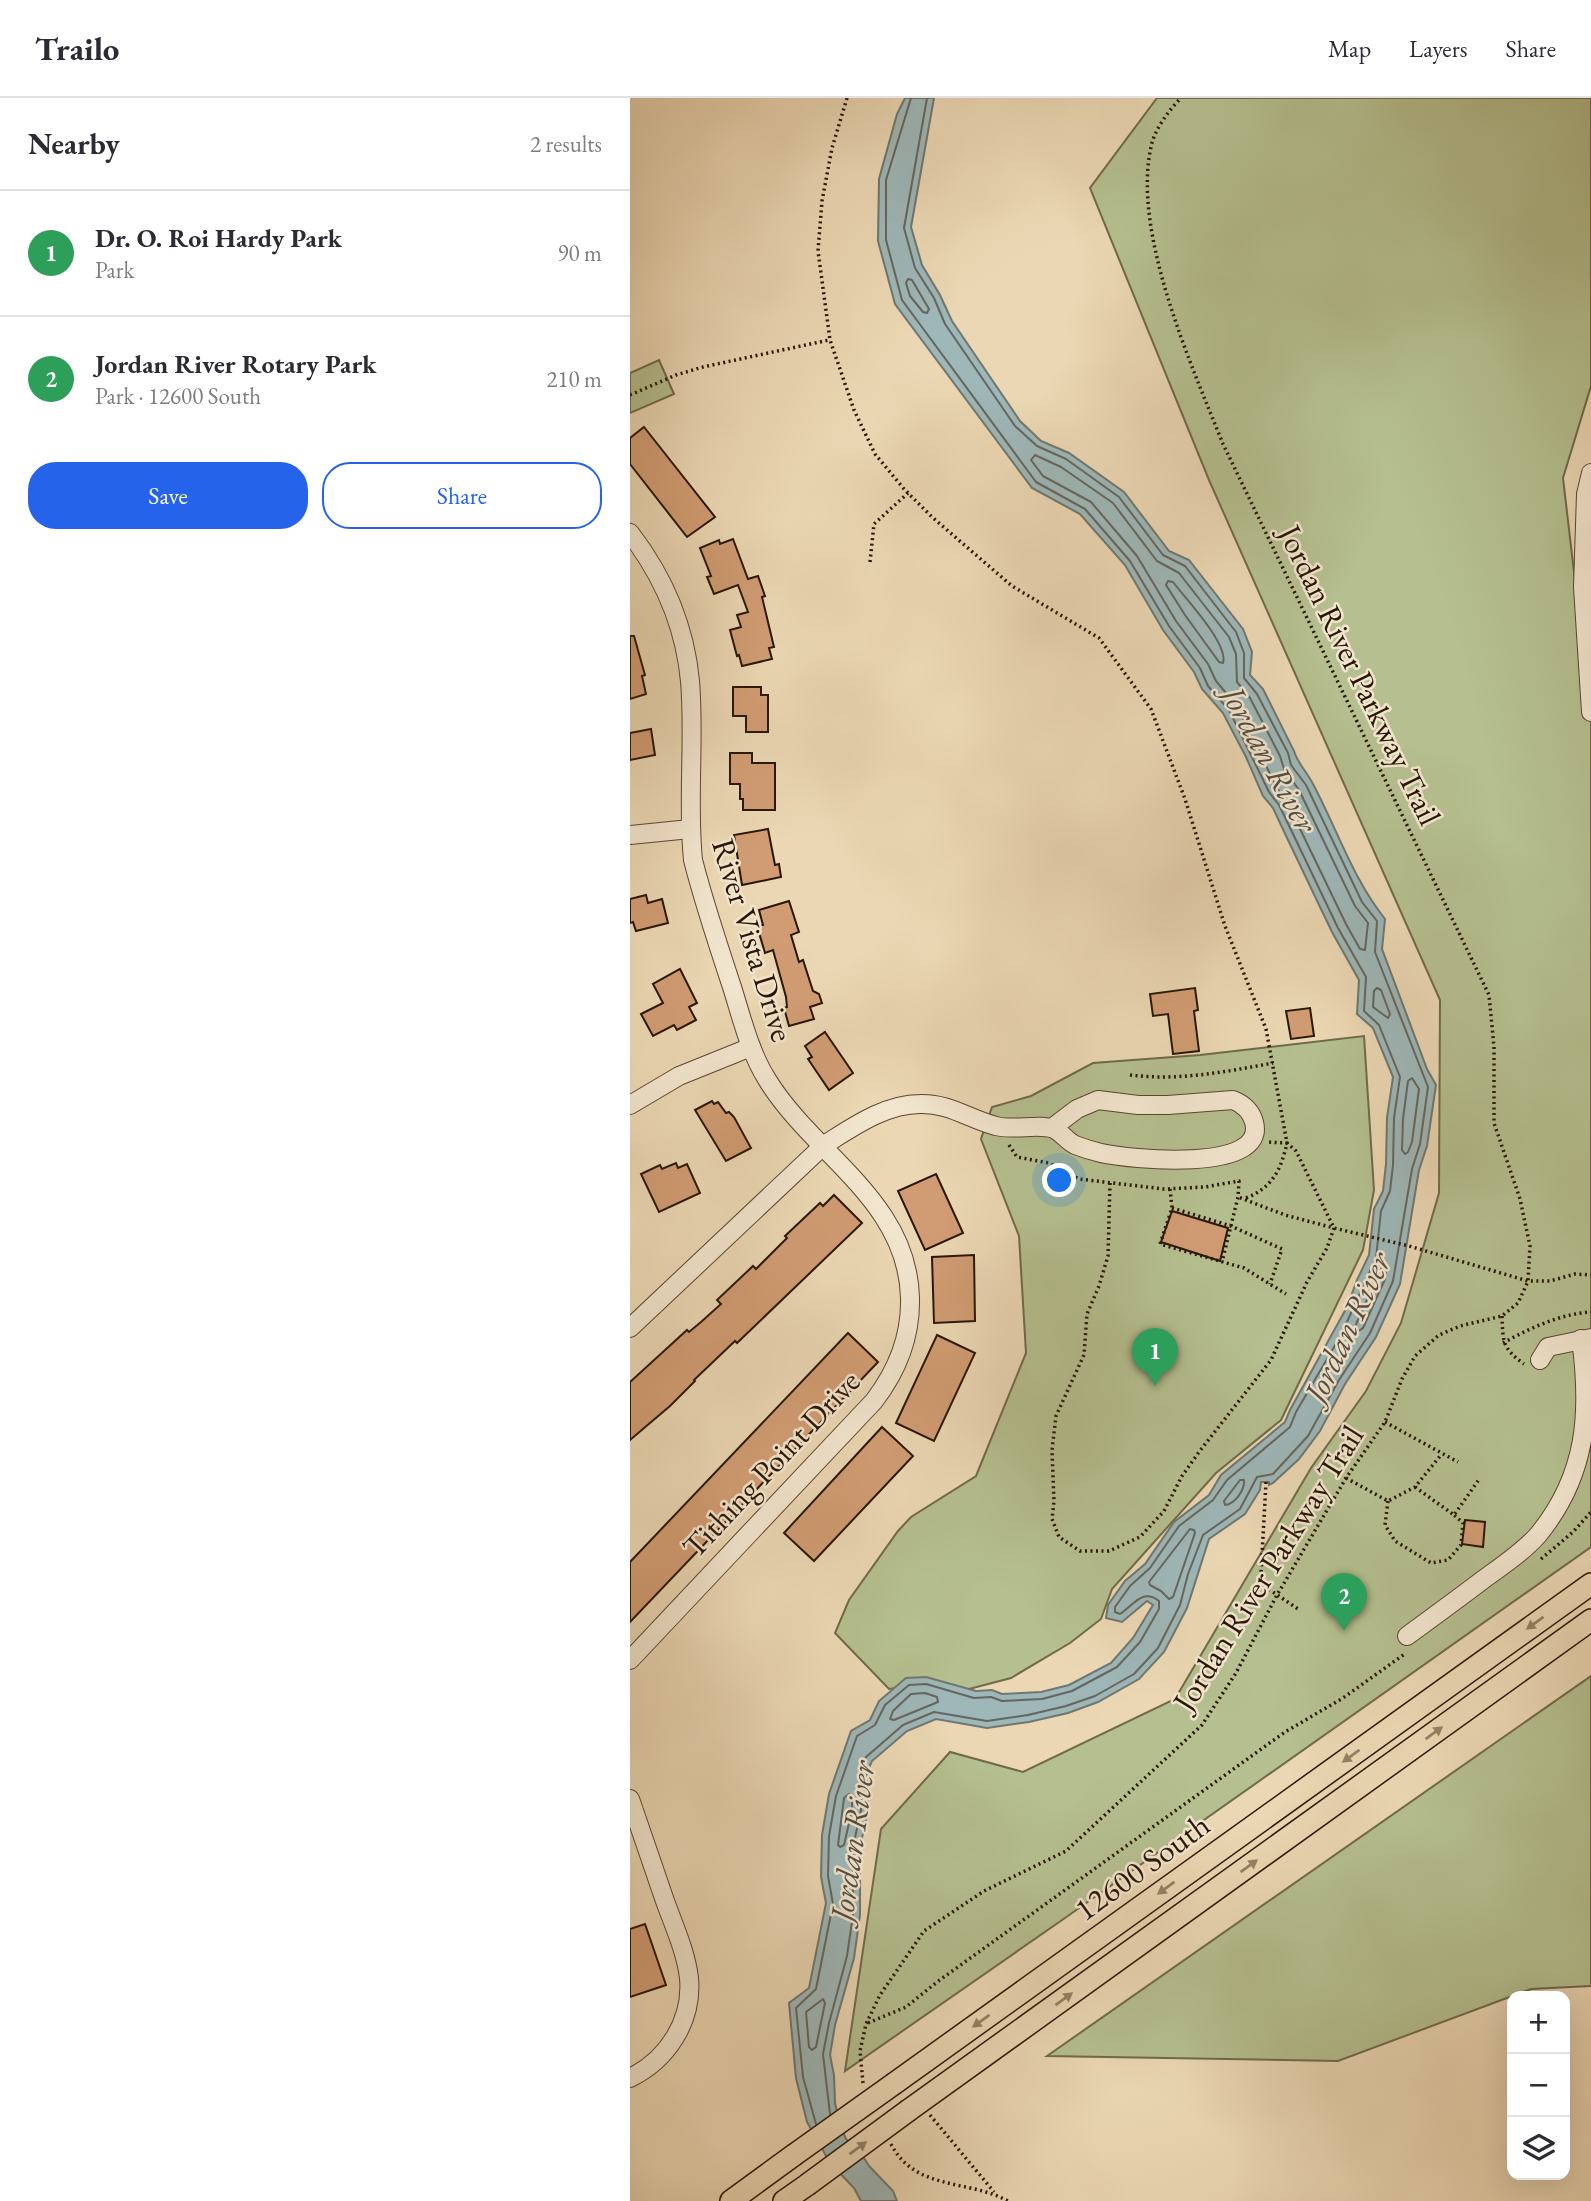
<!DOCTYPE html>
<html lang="en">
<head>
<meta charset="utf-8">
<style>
	:root { --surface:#fff; --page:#f7f7f7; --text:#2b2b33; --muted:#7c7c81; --line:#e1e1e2; --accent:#2563eb }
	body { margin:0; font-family:"EB Garamond",serif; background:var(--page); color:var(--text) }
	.controls { position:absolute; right:21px; bottom:21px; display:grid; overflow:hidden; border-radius:14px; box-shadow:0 7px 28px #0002 }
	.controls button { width:63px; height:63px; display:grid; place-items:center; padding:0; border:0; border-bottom:2px solid var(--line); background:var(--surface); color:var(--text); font:35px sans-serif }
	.you { position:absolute; left:430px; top:1083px; width:24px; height:24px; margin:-18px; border:5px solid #fff; border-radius:50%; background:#1a73e8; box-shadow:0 0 0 10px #1a73e833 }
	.badge { display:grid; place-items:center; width:46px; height:46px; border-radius:50%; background:var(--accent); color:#fff; font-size:23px; font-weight:700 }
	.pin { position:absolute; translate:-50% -58px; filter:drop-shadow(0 2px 4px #0008) }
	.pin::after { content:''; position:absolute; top:37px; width:24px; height:21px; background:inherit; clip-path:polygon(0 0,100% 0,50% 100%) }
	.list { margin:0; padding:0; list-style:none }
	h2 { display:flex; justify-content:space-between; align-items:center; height:91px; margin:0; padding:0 28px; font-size:30px }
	h2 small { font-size:23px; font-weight:400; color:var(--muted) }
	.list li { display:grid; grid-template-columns:46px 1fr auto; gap:21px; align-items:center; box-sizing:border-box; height:126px; padding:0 28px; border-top:2px solid var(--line) }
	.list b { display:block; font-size:26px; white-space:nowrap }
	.list p { margin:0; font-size:23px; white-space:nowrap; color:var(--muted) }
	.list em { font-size:23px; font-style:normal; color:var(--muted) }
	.actions { display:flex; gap:14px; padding:21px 28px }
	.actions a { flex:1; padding:16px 0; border:2px solid var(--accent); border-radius:28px; text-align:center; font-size:24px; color:var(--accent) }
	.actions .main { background:var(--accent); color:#fff }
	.icon { flex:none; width:38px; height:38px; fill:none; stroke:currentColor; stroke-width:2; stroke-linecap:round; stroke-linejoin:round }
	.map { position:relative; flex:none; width:961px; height:2103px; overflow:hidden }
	header { display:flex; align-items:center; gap:42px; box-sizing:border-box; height:98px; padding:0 35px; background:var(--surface); border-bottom:2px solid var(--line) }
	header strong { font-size:33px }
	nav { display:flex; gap:38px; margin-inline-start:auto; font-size:24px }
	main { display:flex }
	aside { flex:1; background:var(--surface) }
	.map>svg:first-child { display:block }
</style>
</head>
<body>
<header>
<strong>Trailo</strong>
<nav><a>Map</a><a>Layers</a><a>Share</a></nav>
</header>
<main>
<aside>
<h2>Nearby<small>2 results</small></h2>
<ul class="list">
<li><span class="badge" style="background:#2e9e5b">1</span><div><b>Dr. O. Roi Hardy Park</b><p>Park</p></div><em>90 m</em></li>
<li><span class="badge" style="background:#2e9e5b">2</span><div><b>Jordan River Rotary Park</b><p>Park · 12600 South</p></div><em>210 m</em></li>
</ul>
<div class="actions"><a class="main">Save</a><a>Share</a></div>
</aside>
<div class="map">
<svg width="961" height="2103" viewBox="0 0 961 2103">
	<rect width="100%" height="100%" fill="#ebd7b3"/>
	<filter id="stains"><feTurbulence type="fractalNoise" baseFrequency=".00286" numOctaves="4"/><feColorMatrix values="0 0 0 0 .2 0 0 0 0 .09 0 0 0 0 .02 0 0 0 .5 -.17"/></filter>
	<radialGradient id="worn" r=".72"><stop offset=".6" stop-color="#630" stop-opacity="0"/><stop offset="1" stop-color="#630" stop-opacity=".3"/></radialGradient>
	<!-- green -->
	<g fill="#b5bf8f" stroke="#6f6a4a" stroke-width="2">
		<path d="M527,0H961V288L933,380L961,619V1449L435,1820L215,1973L251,1731L320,1654L393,1674L545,1601L681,1370L736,1293L771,1225L809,1095L810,902L579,382L460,90Z"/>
		<path d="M29,262L44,296L0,315V275Z"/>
		<path d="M734,938L744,1092L733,1152L651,1322L586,1375L482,1491L471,1521L440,1545L381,1580L324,1595L298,1585L259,1591L205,1535L219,1502L268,1433L281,1419L346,1378L396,1255L389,1138L351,1041L362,1009L401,998L463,965L570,957Z"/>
		<path d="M961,1578V1888L901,1891L708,1963L417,1958Z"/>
	</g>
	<!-- water -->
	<path fill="#9eb7b8" stroke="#6f7770" stroke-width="2" d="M275,0H304L281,129L292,167L310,197L322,223L390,323L411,343L439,355L494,394L539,453L559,462L613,531L622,554L620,577L633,591L664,653C668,666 677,674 683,686C707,731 723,781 755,821L752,851L797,971L806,987L797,1048L789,1072L770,1186L746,1239L715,1286L690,1333L669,1361L643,1385L639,1387V1384H631L630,1392L615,1416L579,1441L557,1510L534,1554L509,1581L468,1604L438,1615L399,1624L357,1630L306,1621L277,1633L242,1663L237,1674L238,1713L230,1749V1817L224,1860L205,1927L200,1957L204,1977L205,2005L210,2027L216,2041L227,2049L239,2068L263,2093L267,2103H231L224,2090L200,2065L177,2024L166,1980L159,1905L179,1890L196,1805L191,1779L192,1737L199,1696L221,1633L240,1622L249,1603L276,1580L296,1579L346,1593L362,1592L372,1596L411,1594L439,1587L481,1565L503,1540L523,1507L517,1503L492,1524L476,1520L478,1507L495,1483L515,1466L544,1424L579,1397L591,1377L655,1324L660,1312L717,1209L727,1182L739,1157L744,1111L753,1093L756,1066L757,1020L763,979L743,930L727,916L729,882L702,834L658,742L643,710L633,698L616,659L593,615L572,591L564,574L533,532L495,467L450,416L402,390L265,206L248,143L249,81L267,16Z"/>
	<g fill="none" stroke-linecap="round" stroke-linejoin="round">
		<!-- shore -->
		<g stroke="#64665e" stroke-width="2">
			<path d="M278,181L282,182L299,211L297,215L293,214L280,198L276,185Z"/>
			<path d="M405,357L431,369L483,405L527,463L549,475L599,539L606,556L607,584L620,600L650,658L654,671L669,692L725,808L738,825L735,852L730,851L716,826L657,704L647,690L606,607L586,583L578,566L546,523L507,458L461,404L413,378L401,362Z"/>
			<path d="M538,483L543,484C555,500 599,546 593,565L589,564L555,517L536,487Z"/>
			<path d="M747,890L751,892L760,916L758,920L743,909L744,893Z"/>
			<path d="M782,980L789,991L782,1044L778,1054L775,1056L772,1052L773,1021L778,983Z"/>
			<path d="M754,1170L756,1173L755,1181L733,1230L726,1235L724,1231L750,1172Z"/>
			<path d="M610,1382H614C615,1392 605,1406 595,1407L594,1403Z"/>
			<path d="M560,1431L564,1432L565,1435L543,1499L539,1501L531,1493L520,1487L519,1484Z"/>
			<path d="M295,1595L307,1599L308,1604L264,1622L260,1621L263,1613L281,1596Z"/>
			<path d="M219,1696L222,1699V1712L214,1747L210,1749L208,1747L214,1700Z"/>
			<path d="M193,1901L195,1905L186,1949L182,1952L179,1949L176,1914Z"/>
			<path d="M200,2016L193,1956L199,1925L217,1858L223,1817V1749L231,1712L230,1673L236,1659L273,1627L304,1614L357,1623L398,1617L436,1608L465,1598L504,1576L528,1550L550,1507L558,1476L573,1437L610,1411L627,1379L643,1376L678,1338L709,1282L740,1235L763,1183L782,1071L790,1046L798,989L745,854L747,823L732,804L676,687L661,667L658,655L627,596L614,580V555L606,534L555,468L533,457L489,399L436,361L407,348L385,328L315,226L304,200L285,170L274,130L297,0"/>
			<path d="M186,2026L173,1979L166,1910L186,1891L203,1806L198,1778L199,1738L206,1698L227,1638L245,1627L255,1607L279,1587L296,1586L344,1600L361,1599L372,1603L412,1601L442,1593L487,1569L510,1544L529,1511V1503C512,1490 504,1507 490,1516L485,1514V1509L500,1488L520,1470L549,1428L583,1402L597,1382L660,1329L666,1314L711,1237L746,1160L751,1113L760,1093L763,1067L764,1020L770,979L749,927L734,913L736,879L708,830L664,738L649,707L639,694L599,612L578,588L570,570L539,528L500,463L455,411L406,384L272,202L256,142V82L281,0"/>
		</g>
	</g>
	<!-- building -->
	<g fill="#d19c73" stroke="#291604" stroke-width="2">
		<path d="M14,329L85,419L57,439L0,366V340Z"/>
		<path d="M103,441L118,481L128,478L135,498L132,499L144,549L139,550L142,561L112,568L109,557L107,558L100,532L111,529L107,517L118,514L108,487L84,496L77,479L81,478L70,450L89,442L90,446Z"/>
		<path d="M0,538H4L15,577L12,578L16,596L0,601Z"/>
		<path d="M103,589H131V597H138V634H116V618H103Z"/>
		<path d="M21,631L25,657L0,662V635Z"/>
		<path d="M100,655H122V665H145V712H113V701H110V686H100Z"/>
		<path d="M138,731L145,767L149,766L151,779L112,787L104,737Z"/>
		<path d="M16,797L18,805L32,801L38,825L6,833L3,824L0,825V801Z"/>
		<path d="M159,803L169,834L161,837L169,864L173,862L183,893L189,896L192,905L180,909L184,921L159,928L154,910L157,909L156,899L143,852L135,855L127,828L133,827L129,812Z"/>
		<path d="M50,871L67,905L59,909L66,922L47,932L44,927L23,938L11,916L33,905L23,886Z"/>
		<path d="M565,890L568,912L564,913L569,953L543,956L538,916L523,918L520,896Z"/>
		<path d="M680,910L684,938L661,941L656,913Z"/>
		<path d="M195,934L223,975L199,992L178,961L182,959L175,948Z"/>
		<path d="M82,1003L84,1006L88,1004L96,1015L99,1014L104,1019L121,1050L96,1063L65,1012Z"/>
		<path d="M46,1065L48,1070L57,1066L70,1095L29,1114L11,1076L30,1067L32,1071Z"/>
		<path d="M306,1076L333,1135L295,1152L268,1093Z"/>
		<path d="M204,1097L232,1125L107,1245L105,1243L64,1282L65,1283L40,1308L0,1342V1284L57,1232L59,1234L71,1224L91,1206L87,1202L123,1168L126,1171L157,1140L155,1138L190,1105L193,1108Z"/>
		<path d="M542,1113L598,1130L590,1163L531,1144Z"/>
		<path d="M344,1157L345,1223L304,1225L302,1159Z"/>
		<path d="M218,1235L248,1264L0,1524V1464Z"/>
		<path d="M307,1237L345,1255L304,1343L266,1325Z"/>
		<path d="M252,1329L283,1358L184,1463L154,1435Z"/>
		<path d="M835,1422L855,1424L853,1449L832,1446Z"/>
		<path d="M15,1826L36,1887L0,1899V1831Z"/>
	</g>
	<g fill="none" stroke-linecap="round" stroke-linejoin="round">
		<!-- minor casing -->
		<g stroke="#5a4630" stroke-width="20">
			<g id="minor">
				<path d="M961,375L956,396L953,489L961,614"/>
				<path d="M0,435C33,478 55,529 60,583C65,642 57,702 63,762C74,805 88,847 102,889C112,921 120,955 138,983C184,1057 278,1103 280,1200C281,1239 267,1273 244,1303L0,1562"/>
				<path d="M0,737L60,731"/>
				<path d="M0,1007L49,978L121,949"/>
				<path d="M0,1230L194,1047C223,1029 255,1006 290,1006C319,1005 339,1021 366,1028C383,1033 409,1025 424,1031C432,1035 437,1043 445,1047C453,1050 463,1053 471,1055C497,1061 638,1076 624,1024C621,1013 613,1006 603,1002L538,1007H508L468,1002L447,1011L422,1030"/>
				<path d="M910,1262L918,1249L961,1240"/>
				<path d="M777,1538C803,1519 829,1500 854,1481C872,1468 893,1454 908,1437C957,1377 961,1315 951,1241"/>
				<path d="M0,1701C12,1735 23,1769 35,1803C44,1828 56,1854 59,1880C63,1923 37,1962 0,1980"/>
			</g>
		</g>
		<!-- major casing -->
		<g stroke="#291604" stroke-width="24">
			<g id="major">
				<path d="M265,1985L961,1486"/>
				<path d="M279,2012L961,1522"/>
				<path d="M101,2103L164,2057"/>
				<path d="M154,2103L177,2087"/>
			</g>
		</g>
		<!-- path -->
		<g stroke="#291604" stroke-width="3.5" stroke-dasharray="2 3.5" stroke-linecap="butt">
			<path d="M217,0L202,50L192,103L188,153L200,242L224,312L245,356L274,391L302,419L382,488L469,540L521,611L555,701L595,828L636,931L657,1045L666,1053L704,1130L779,1148L898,1183H920L945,1176L961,1177"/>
			<path d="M0,297L46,277L73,269L199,242"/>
			<path d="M240,464L244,426L278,395"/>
			<path d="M500,977C548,983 595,974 643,965"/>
			<path d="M379,1047L387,1059L419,1065L449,1081L534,1091L575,1089L609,1083L608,1099L592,1164"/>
			<path d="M480,1085L478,1158L469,1188L457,1216L454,1257L426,1318L422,1352L424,1404L422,1421L429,1439L450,1453H479L510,1439L534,1413L552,1378L569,1354L641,1262L677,1184L697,1150L704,1130L655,1117L608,1099"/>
			<path d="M540,1091L542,1110L530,1146L614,1170L656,1196"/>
			<path d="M616,1100C642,1090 651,1072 657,1045L637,1044"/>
			<path d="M542,1110L601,1128L652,1151L640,1186"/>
			<path d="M872,1218C873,1244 872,1250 894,1266"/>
			<path d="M873,1245C900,1230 930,1216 961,1214"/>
			<path d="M755,1324L828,1364"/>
			<path d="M716,1380L758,1403L785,1389L811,1357"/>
			<path d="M636,1384L631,1476L634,1488L668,1511"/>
			<path d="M785,1389L824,1417L850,1380"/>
			<path d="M758,1403L755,1427L765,1443L801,1465L818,1462L831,1447L833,1425L824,1417"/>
			<path d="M911,1461L943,1434L961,1414"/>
			<path d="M238,1925L276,1909L307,1884L655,1634L713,1600L776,1555"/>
			<path d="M233,1985L230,1953L236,1926L250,1897L294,1833L354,1793L436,1753L572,1627L606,1575L647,1497L716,1380L755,1324L772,1281L785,1258L809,1237L830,1228L872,1218L888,1205L898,1183L900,1148L890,1101L864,1025V949L859,897L593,346C561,266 502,135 521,49C524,32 539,12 551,0"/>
			<path d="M300,2017L364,2094"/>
			<path d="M261,2046C285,2093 338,2081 378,2103"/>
		</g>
		<!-- minor -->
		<use href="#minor" stroke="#f2e5ce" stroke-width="18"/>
		<!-- major -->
		<use href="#major" stroke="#ebd7b3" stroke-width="21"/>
		<!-- major-bridge casing -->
		<g stroke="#291604" stroke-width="24" stroke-linecap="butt">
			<g id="major-bridge">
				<path d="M164,2057L265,1985"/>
				<path d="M177,2087L279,2012"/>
			</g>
		</g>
		<!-- major-bridge -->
		<use href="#major-bridge" stroke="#ebd7b3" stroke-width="21"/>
	</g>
	<!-- one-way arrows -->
	<defs><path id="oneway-solid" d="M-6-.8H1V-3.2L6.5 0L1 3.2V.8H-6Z" transform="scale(1.75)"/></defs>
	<g fill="#948064">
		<use href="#oneway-solid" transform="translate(905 1525) rotate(144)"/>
		<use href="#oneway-solid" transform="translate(804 1635) rotate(-36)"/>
		<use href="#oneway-solid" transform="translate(721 1658) rotate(144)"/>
		<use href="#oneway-solid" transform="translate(619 1768) rotate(-36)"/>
		<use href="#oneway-solid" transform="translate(536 1790) rotate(144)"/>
		<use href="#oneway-solid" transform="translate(434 1901) rotate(-36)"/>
		<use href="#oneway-solid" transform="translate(351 1923) rotate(144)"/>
		<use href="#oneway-solid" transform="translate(228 2050) rotate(-36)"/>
	</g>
	<g text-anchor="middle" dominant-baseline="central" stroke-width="5" stroke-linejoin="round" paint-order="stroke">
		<!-- street labels -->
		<g font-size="32" fill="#291604" stroke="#f2e5ce">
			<text transform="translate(730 577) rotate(64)">Jordan River Parkway Trail</text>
			<text transform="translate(123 842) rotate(73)">River Vista Drive</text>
			<text transform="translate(141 1366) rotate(-47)">Tithing Point Drive</text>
			<text transform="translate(638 1470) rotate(-58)">Jordan River Parkway Trail</text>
			<text transform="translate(512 1769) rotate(-36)">12600 South</text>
		</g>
		<!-- water labels -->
		<g font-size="33" font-style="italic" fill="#524e43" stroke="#f2e5ce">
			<text transform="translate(640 661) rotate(61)">Jordan River</text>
			<text transform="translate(717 1229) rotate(-65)">Jordan River</text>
			<text transform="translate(222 1743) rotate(-82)">Jordan River</text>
		</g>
	</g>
	<rect width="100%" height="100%" filter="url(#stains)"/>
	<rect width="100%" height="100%" fill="url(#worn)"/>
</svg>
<div class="controls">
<button>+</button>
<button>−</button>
<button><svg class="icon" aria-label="layers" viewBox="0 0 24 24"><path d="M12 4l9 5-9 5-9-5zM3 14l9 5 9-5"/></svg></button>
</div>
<div class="you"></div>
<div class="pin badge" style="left:525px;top:1288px;background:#2e9e5b">1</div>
<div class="pin badge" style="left:714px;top:1533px;background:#2e9e5b">2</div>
</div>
</main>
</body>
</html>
